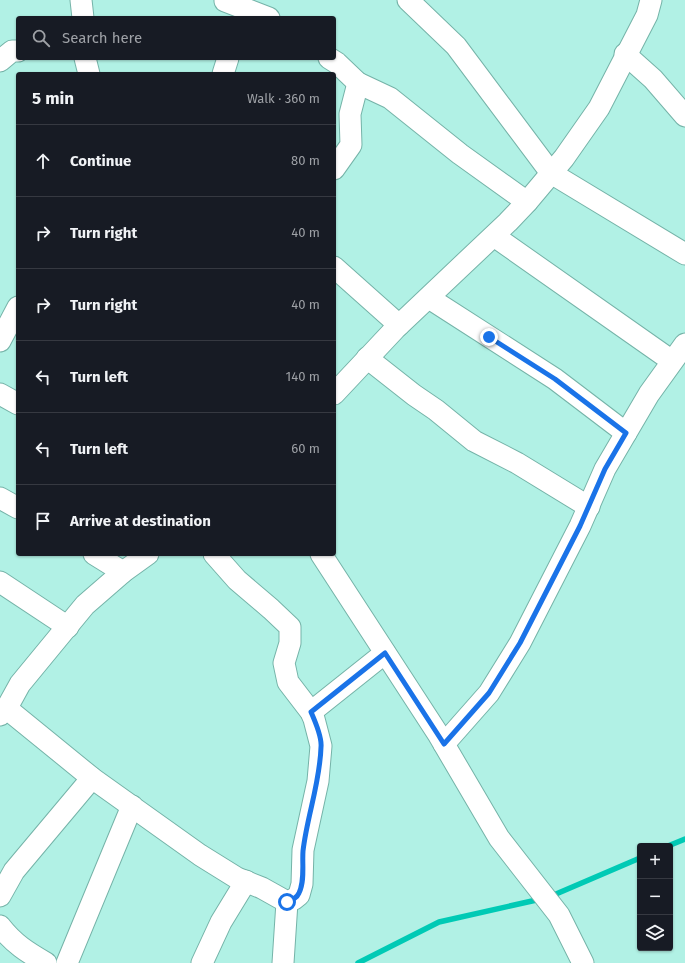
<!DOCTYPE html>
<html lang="en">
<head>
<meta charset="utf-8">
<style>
	:root { --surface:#171b24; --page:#242831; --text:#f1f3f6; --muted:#9ea1a6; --line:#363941 }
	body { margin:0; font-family:"Fira Sans",sans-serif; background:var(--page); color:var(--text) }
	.controls { position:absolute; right:12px; bottom:12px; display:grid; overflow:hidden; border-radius:4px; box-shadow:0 1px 3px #0004 }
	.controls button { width:36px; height:36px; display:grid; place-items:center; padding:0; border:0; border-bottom:1px solid var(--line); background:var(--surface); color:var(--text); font:20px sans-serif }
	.stop { position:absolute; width:12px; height:12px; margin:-9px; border:3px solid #1a73e8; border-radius:50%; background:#fff }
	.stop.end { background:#1a73e8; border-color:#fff; box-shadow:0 1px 4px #0008 }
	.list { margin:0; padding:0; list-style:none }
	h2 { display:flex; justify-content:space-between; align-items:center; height:52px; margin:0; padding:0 16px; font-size:17px }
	h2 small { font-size:13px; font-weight:400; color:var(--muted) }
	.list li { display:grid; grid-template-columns:26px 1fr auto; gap:12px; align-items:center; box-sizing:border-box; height:72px; padding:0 16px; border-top:1px solid var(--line) }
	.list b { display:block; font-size:15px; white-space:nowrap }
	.list em { font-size:13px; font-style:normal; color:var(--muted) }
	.icon { flex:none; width:22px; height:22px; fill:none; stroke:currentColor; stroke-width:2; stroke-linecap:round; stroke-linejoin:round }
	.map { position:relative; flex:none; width:685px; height:963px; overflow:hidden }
	.search { position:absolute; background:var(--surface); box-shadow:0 1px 3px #0004; left:16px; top:16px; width:320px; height:44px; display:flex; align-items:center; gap:10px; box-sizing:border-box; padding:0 14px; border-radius:4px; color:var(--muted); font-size:15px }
	.panel { position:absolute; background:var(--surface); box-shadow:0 1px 3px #0004; left:16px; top:72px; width:320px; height:484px; border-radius:4px }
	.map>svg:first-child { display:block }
</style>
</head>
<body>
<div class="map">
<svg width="685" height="963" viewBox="0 0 685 963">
	<rect width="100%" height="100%" fill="#b1f1e5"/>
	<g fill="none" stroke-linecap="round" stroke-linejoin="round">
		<!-- stream -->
		<g stroke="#00cab5" stroke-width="5.5">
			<path d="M668,846L685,839"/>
			<path d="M549,897L640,858"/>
			<path d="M358,963L439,922L541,899"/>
		</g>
		<!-- minor casing -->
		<g stroke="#75b3a8" stroke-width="23">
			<g id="minor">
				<path d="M81,0L83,18"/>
				<path d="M408,0L456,46L551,173L685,254"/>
				<path d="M225,1L269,18"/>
				<path d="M625,54L653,79L685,116"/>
				<path d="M85,58L89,74"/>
				<path d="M329,58L337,63L358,83L390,98L460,154L527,202"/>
				<path d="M0,61L12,51H18"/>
				<path d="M223,74L228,58"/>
				<path d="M334,169L351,145L350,114L358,83"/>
				<path d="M494,236L672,361"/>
				<path d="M334,267L399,325"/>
				<path d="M429,298L555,379L626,433"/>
				<path d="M0,341L18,307"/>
				<path d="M367,358L414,395L436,410L474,441L517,463L589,507"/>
				<path d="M0,394L18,404"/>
				<path d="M334,394L395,329L508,222L527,202L564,158L599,108L647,15L651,0"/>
				<path d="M0,498L18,508"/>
				<path d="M94,554L123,572"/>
				<path d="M321,554L438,734L499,838L559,915L583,963"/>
				<path d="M0,582L68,627"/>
				<path d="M6,708L92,778L200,855L237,878L262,888L287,902L294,899L299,895L302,884L303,850L318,781L321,746L314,719L311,712L288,682L284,663L290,643V627L271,609L237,580L214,554"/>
				<path d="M311,712L385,653"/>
				<path d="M0,715L9,704L20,684L85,605L123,572L148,554"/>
				<path d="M444,744L489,693L520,643L580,526L605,469L649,394L685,344"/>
				<path d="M0,896L14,871L92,778"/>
				<path d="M0,926C14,944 27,952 46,963"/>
				<path d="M67,963L132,806"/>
				<path d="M202,963L221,922L246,881"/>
				<path d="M283,963L287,902"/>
			</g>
		</g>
		<!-- minor -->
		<use href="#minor" stroke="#fff" stroke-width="21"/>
	</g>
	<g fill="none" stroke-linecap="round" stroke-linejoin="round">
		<!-- route -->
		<path stroke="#1a73e8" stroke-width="5" d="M287,902C292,900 297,898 299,893C305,881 302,864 303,851C307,816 320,783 321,747C322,738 315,721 311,712L385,653L444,744L489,693L520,643L580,526L605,469L626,433L555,379L489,337"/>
	</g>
</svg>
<div class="controls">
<button>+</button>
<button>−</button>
<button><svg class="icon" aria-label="layers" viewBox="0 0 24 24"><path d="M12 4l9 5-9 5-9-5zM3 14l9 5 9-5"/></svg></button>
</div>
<div class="stop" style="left:287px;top:902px"></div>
<div class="stop end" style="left:489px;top:337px"></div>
<div class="search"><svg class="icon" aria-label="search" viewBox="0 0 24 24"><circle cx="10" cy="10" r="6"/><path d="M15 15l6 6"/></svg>Search here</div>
<section class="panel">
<h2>5 min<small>Walk · 360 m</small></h2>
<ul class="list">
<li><svg class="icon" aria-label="ahead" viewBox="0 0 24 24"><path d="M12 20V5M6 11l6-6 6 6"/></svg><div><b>Continue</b></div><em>80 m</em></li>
<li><svg class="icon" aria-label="right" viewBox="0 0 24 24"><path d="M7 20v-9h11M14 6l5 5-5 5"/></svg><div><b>Turn right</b></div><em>40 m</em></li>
<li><svg class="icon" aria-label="right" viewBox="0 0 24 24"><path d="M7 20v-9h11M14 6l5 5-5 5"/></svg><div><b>Turn right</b></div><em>40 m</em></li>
<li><svg class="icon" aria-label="left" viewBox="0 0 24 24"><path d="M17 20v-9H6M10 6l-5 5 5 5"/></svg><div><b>Turn left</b></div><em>140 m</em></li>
<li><svg class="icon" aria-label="left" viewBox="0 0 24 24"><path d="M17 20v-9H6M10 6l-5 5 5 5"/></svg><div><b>Turn left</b></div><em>60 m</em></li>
<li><svg class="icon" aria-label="arrive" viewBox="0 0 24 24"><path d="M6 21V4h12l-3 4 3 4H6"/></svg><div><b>Arrive at destination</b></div></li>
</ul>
</section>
</div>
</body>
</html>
